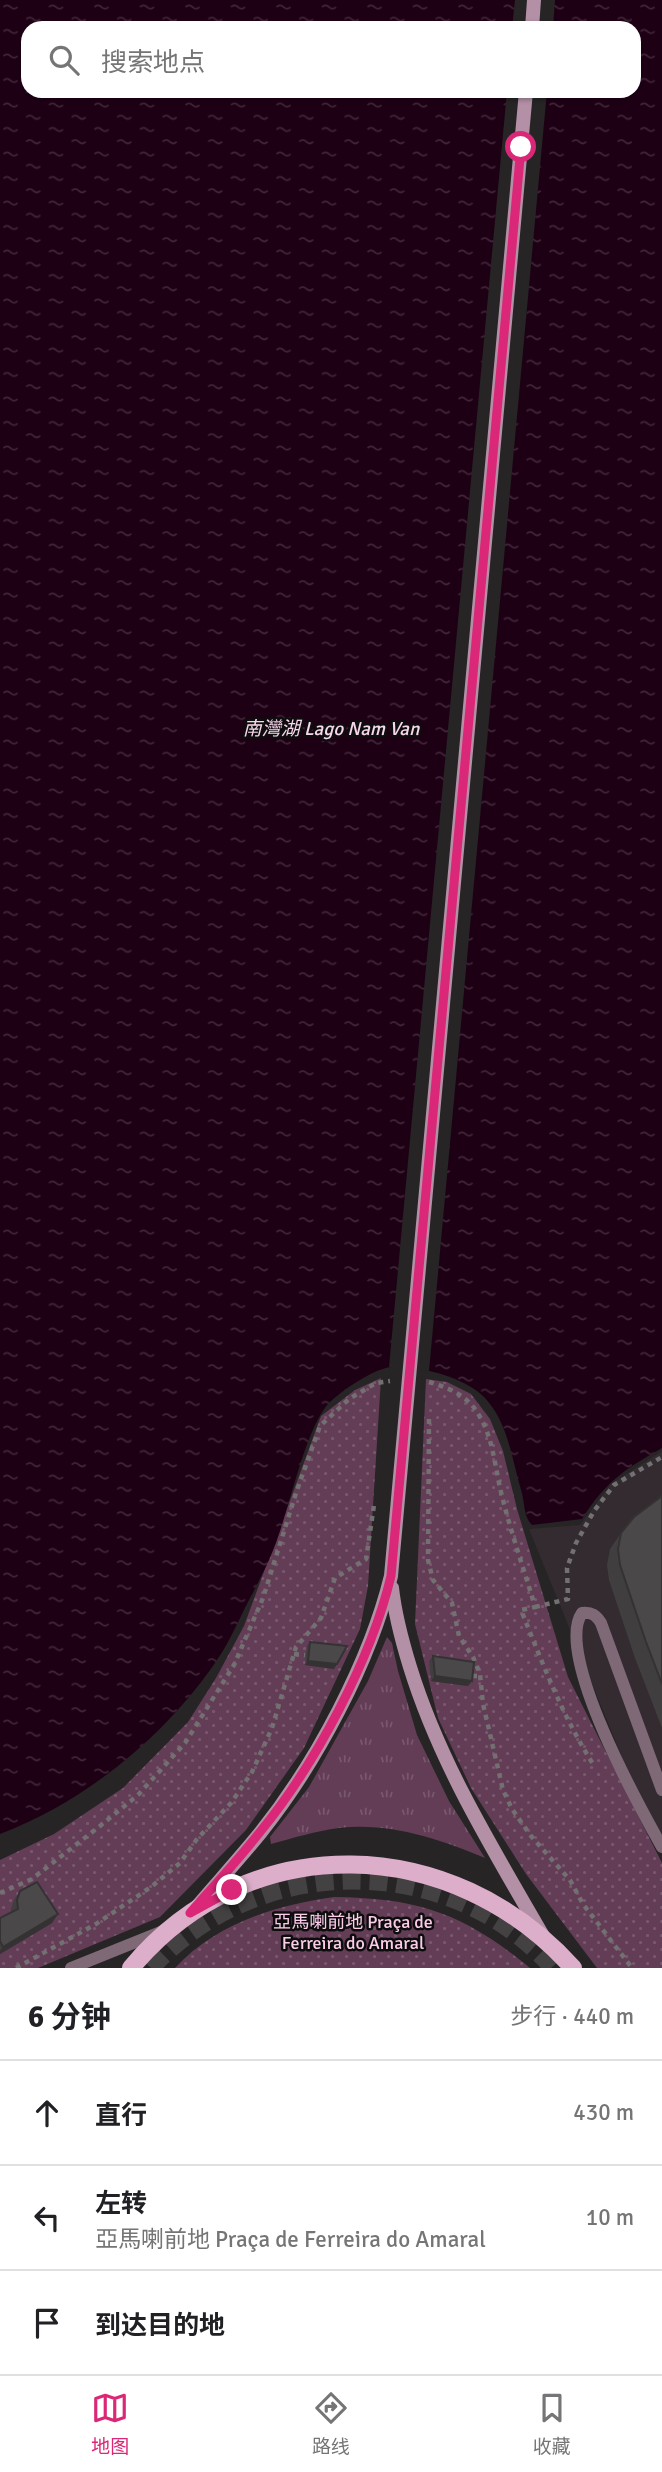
<!DOCTYPE html>
<html lang="zh">
<head>
<meta charset="utf-8">
<style>
	:root { --surface:#fff; --page:#f2f2f2; --text:#202124; --muted:#757577; --line:#e0e0e0; --accent:#db2777 }
	body { margin:0; font-family:Signika,"Noto Sans SC",sans-serif; background:var(--page); color:var(--text) }
	.stop { position:absolute; width:21px; height:21px; margin:-16px; border:5px solid #db2777; border-radius:50%; background:#fff }
	.stop.end { background:#db2777; border-color:#fff; box-shadow:0 2px 7px #0008 }
	.list { margin:0; padding:0; list-style:none }
	h2 { display:flex; justify-content:space-between; align-items:center; height:91px; margin:0; padding:0 28px; font-size:30px }
	h2 small { font-size:23px; font-weight:400; color:var(--muted) }
	.list li { display:grid; grid-template-columns:46px 1fr auto; gap:21px; align-items:center; box-sizing:border-box; height:105px; padding:0 28px; border-top:2px solid var(--line) }
	.list b { display:block; font-size:26px; white-space:nowrap }
	.list p { margin:0; font-size:23px; white-space:nowrap; color:var(--muted) }
	.list em { font-size:23px; font-style:normal; color:var(--muted) }
	.icon { flex:none; width:38px; height:38px; fill:none; stroke:currentColor; stroke-width:2; stroke-linecap:round; stroke-linejoin:round }
	.map { position:relative; flex:none; width:662px; height:1968px; overflow:hidden }
	.search { position:absolute; background:var(--surface); box-shadow:0 2px 5px #0004; left:21px; right:21px; top:21px; height:77px; display:flex; align-items:center; gap:18px; box-sizing:border-box; padding:0 24px; border-radius:21px; color:var(--muted); font-size:26px }
	.sheet { height:406px; background:var(--surface) }
	nav { display:flex; justify-content:space-around; align-items:center; box-sizing:border-box; height:98px; border-top:2px solid var(--line); background:var(--surface); font-size:19px; color:var(--muted) }
	nav a { display:grid; justify-items:center; gap:4px }
	nav .on { color:var(--accent) }
	.map>svg:first-child { display:block }
</style>
</head>
<body>
<div class="map">
<svg width="662" height="1968" viewBox="0 0 662 1968">
	<defs>
		<pattern id="grass-tufts" width="24" height="20" patternUnits="userSpaceOnUse" patternTransform="scale(1.75)"><rect width="24" height="20" fill="#633c56"/><path d="M3 7l-1-3M5 7V3M7 7l1-3M15 17l-1-3M17 17v-4M19 17l1-3" fill="none" stroke="#79586e"/></pattern>
		<pattern id="park-dots" width="8" height="8" patternUnits="userSpaceOnUse" patternTransform="scale(1.75)"><rect width="8" height="8" fill="#633c56"/><path d="M2 2h.1M6 6h.1" fill="none" stroke="#79586e" stroke-width="1.8" stroke-linecap="round"/></pattern>
		<pattern id="water-ripples" width="26" height="14" patternUnits="userSpaceOnUse" patternTransform="scale(1.75)"><rect width="26" height="14" fill="#1e0015"/><path d="M2 4q2-2 4 0t4 0M15 11q2-2 4 0t4 0" fill="none" stroke="#3f2537"/></pattern>
	</defs>
	<rect width="100%" height="100%" fill="#262425"/>
	<!-- built -->
	<path fill="#332b30" d="M662,1451V1855L529,1529L580,1525L611,1484Z"/>
	<!-- grass -->
	<path fill="url(#grass-tufts)" d="M387,1637L392,1643L398,1671L417,1735L449,1801L485,1858C440,1839 389,1822 339,1828C316,1831 293,1838 271,1844L270,1837L309,1787L368,1681Z"/>
	<!-- park -->
	<g fill="url(#park-dots)">
		<path d="M381,1378L368,1586L360,1629L304,1748L246,1830L160,1917L38,1968H0V1860L54,1834L123,1788L188,1722L216,1678L244,1626L321,1416L355,1390Z"/>
		<path d="M426,1379L447,1382L471,1394L490,1419L503,1451L517,1509L568,1677L662,1863V1968H597L526,1874L471,1788L438,1718L415,1624Z"/>
		<path d="M334,1897C420,1898 464,1914 530,1968H175C216,1923 277,1905 334,1897Z"/>
	</g>
	<!-- water -->
	<path fill="url(#water-ripples)" fill-rule="evenodd" d="M0,0H662V1448C624,1470 606,1481 582,1519L532,1525C523,1516 525,1502 521,1490C511,1456 507,1414 477,1391C456,1375 418,1366 391,1367C373,1369 341,1391 328,1404C304,1432 289,1511 274,1548C267,1566 258,1583 249,1600C239,1619 231,1639 219,1657C168,1734 87,1801 0,1834ZM28,28H634V91H28Z"/>
	<!-- pier -->
	<g fill="#262425">
		<path d="M515,0H555L553,28H512Z"/>
		<path d="M507,91H547L429,1371L389,1367Z"/>
	</g>
	<g fill="none" stroke-linecap="round" stroke-linejoin="round">
		<!-- primary-tunnel -->
		<path stroke="#434142" stroke-width="18" stroke-dasharray="18 9" stroke-linecap="butt" d="M151,1968C256,1853 448,1850 553,1968"/>
		<!-- path -->
		<g stroke="#727071" stroke-width="4.5" stroke-dasharray="5 5" stroke-linecap="butt">
			<path d="M429,1382C446,1387 464,1394 475,1409C493,1434 494,1463 501,1492C510,1530 524,1569 535,1607L521,1610C543,1664 563,1718 595,1767"/>
			<path d="M429,1419L428,1560L433,1580L452,1603L459,1636L473,1657L480,1674L483,1704L503,1790L512,1809L531,1836L570,1880L583,1904L632,1968"/>
			<path d="M535,1607L568,1599L567,1568L576,1543L594,1511L614,1485L662,1457"/>
			<path d="M294,1654L305,1655"/>
			<path d="M472,1676H480"/>
			<path d="M0,1893L32,1879L100,1826L138,1795L185,1743L234,1665L263,1598L296,1493L320,1426L349,1399L376,1383L390,1381"/>
			<path d="M16,1968L96,1924L151,1887L180,1863L197,1839L231,1803L252,1772L272,1728L296,1647L321,1618L335,1578L366,1559L374,1505"/>
		</g>
		<!-- service -->
		<g stroke="#7f6977" stroke-width="12">
			<path d="M662,1790L601,1623C596,1615 592,1612 582,1613C554,1653 639,1806 662,1847"/>
			<path d="M71,1968L168,1929"/>
		</g>
		<!-- secondary -->
		<g stroke="#b390a6" stroke-width="14">
			<path d="M532,28L534,0"/>
			<path d="M392,1588C395,1615 402,1641 410,1667C440,1764 493,1849 543,1936"/>
			<path d="M195,1909C217,1883 240,1858 261,1832C316,1763 370,1662 391,1576L526,91"/>
		</g>
		<!-- primary -->
		<path stroke="#dcaeca" stroke-width="18" d="M131,1968C249,1826 453,1834 573,1968"/>
	</g>
	<!-- wall -->
	<g fill="#403e3f">
		<path d="M662,1496V1728L635,1658L609,1580L607,1565L610,1549L621,1533Z"/>
		<path d="M310,1642L334,1669L305,1665L307,1646Z"/>
		<path d="M433,1656L468,1686L431,1681L429,1661Z"/>
		<path d="M20,1891L52,1923L0,1954V1918L11,1912V1909L14,1900Z"/>
	</g>
	<!-- shaded-wall -->
	<g fill="#343233">
		<path d="M308,1661L337,1664L334,1669L305,1665Z"/>
		<path d="M435,1676L472,1681L468,1686L431,1681Z"/>
		<path d="M58,1914L52,1923L0,1954V1951L3,1947Z"/>
	</g>
	<!-- building -->
	<g fill="#4b4849" stroke="#343233" stroke-width="2">
		<path d="M662,1496V1684L646,1642L620,1565L618,1549L621,1533L634,1517Z"/>
		<path d="M310,1642L347,1646L337,1664L308,1661Z"/>
		<path d="M433,1656L474,1662L472,1681L435,1676Z"/>
		<path d="M37,1882L58,1914L3,1947L0,1941V1918L18,1909L17,1900L20,1891Z"/>
	</g>
	<g fill="none" stroke-linecap="round" stroke-linejoin="round">
		<!-- route -->
		<path stroke="#db2777" stroke-width="9" d="M232,1890L190,1913C214,1886 238,1860 260,1832C315,1765 371,1660 391,1576L521,147"/>
	</g>
	<g text-anchor="middle" dominant-baseline="central" stroke-width="5" stroke-linejoin="round" paint-order="stroke">
		<!-- park labels -->
		<g font-size="18" fill="#fccdea" stroke="#0e0d0e">
			<text x="353" y="1922">亞馬喇前地 Praça de<tspan x="353" dy="21">Ferreira do Amaral</tspan></text>
		</g>
		<!-- water labels -->
		<g font-size="19" font-style="italic" fill="#f7d7eb" stroke="#0e0d0e">
			<text x="331" y="729">南灣湖 Lago Nam Van</text>
		</g>
	</g>
</svg>
<div class="stop" style="left:521px;top:147px"></div>
<div class="stop end" style="left:232px;top:1890px"></div>
<div class="search"><svg class="icon" aria-label="search" viewBox="0 0 24 24"><circle cx="10" cy="10" r="6"/><path d="M15 15l6 6"/></svg>搜索地点</div>
</div>
<section class="sheet">
<h2>6 分钟<small>步行 · 440 m</small></h2>
<ul class="list">
<li><svg class="icon" aria-label="ahead" viewBox="0 0 24 24"><path d="M12 20V5M6 11l6-6 6 6"/></svg><div><b>直行</b></div><em>430 m</em></li>
<li><svg class="icon" aria-label="left" viewBox="0 0 24 24"><path d="M17 20v-9H6M10 6l-5 5 5 5"/></svg><div><b>左转</b><p>亞馬喇前地 Praça de Ferreira do Amaral</p></div><em>10 m</em></li>
<li><svg class="icon" aria-label="arrive" viewBox="0 0 24 24"><path d="M6 21V4h12l-3 4 3 4H6"/></svg><div><b>到达目的地</b></div></li>
</ul>
</section>
<nav>
<a class="on"><svg class="icon" aria-label="map" viewBox="0 0 24 24"><path d="M3 6l6-2 6 2 6-2v14l-6 2-6-2-6 2zM9 4v14M15 6v14"/></svg>地图</a>
<a><svg class="icon" aria-label="directions" viewBox="0 0 24 24"><path d="M12 3l9 9-9 9-9-9zM9 14v-3h6M13 9l2 2-2 2"/></svg>路线</a>
<a><svg class="icon" aria-label="saved" viewBox="0 0 24 24"><path d="M7 4h10v16l-5-4-5 4z"/></svg>收藏</a>
</nav>
</body>
</html>
